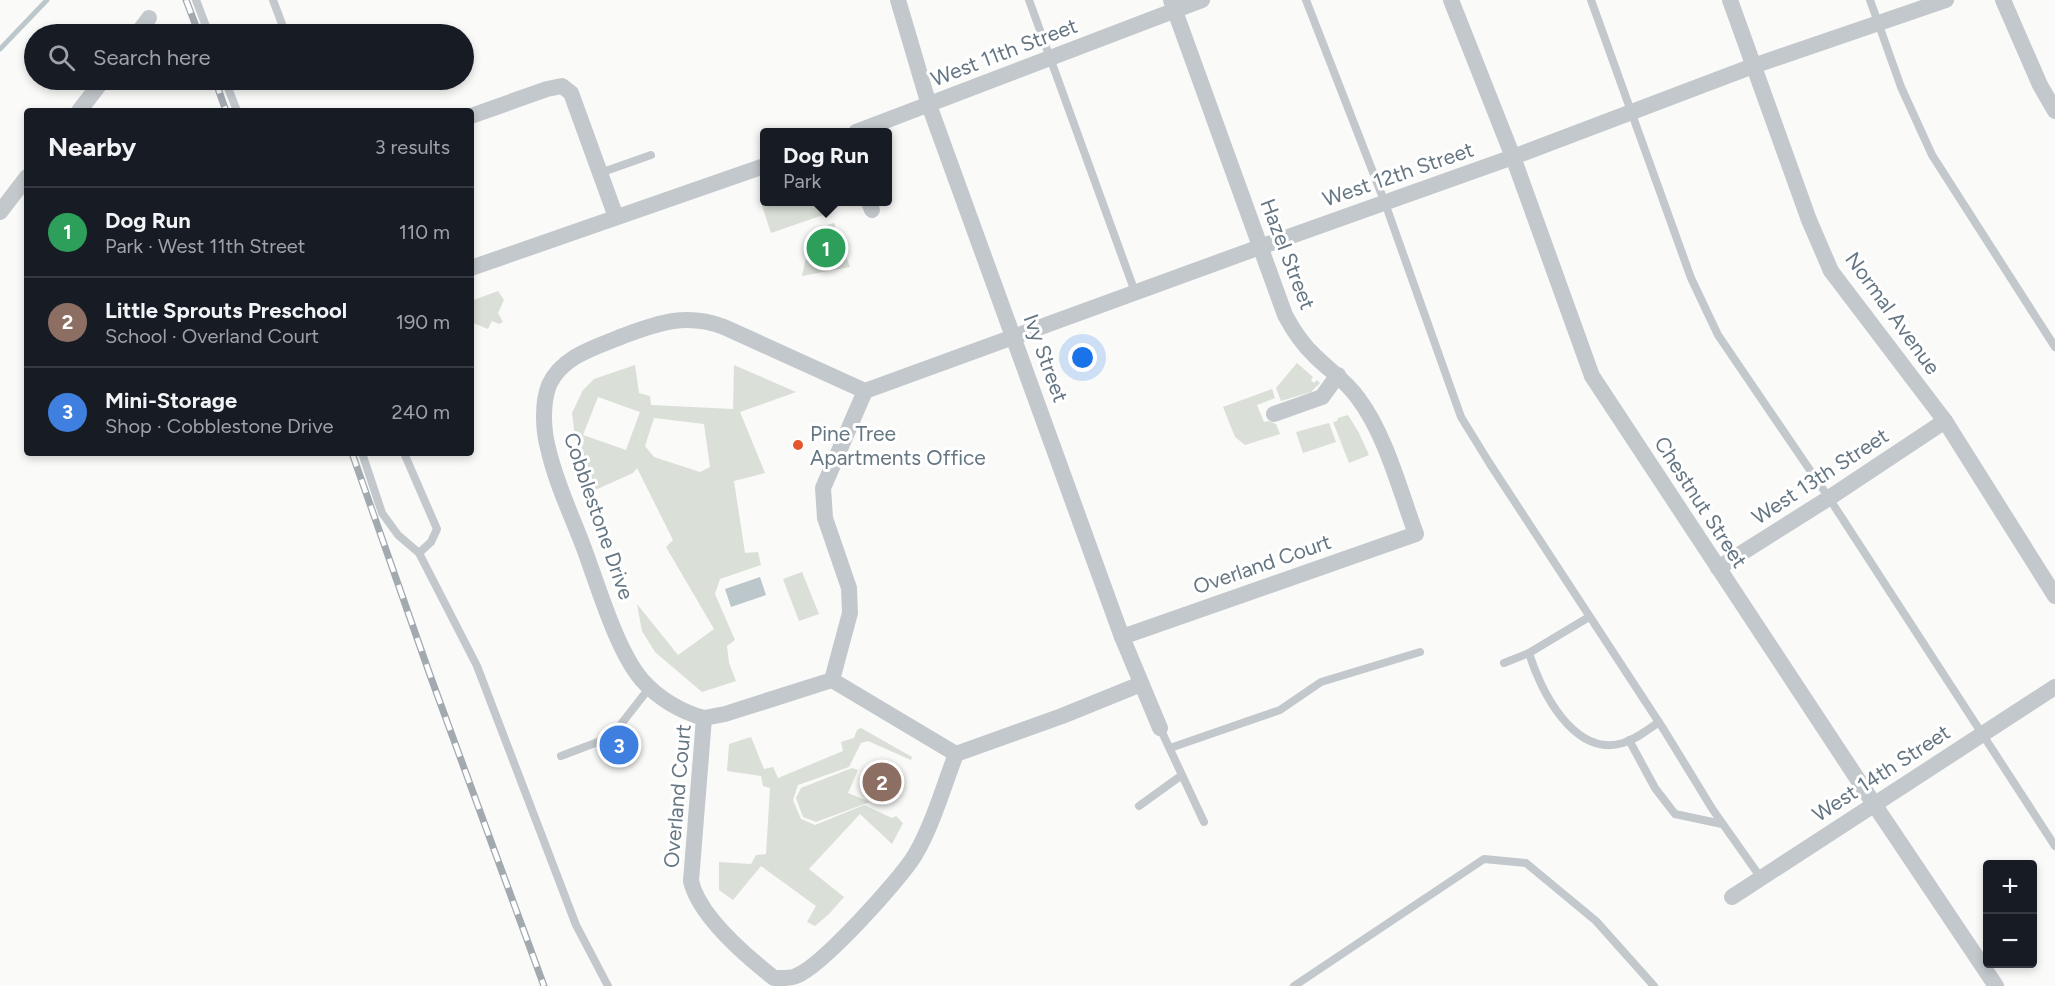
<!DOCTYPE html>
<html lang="en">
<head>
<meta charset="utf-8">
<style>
	:root { --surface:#171b24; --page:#242831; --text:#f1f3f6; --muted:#9ea1a6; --line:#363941; --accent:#ea580c }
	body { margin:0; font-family:Figtree,sans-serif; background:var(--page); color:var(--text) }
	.controls { position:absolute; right:18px; bottom:18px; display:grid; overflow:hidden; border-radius:6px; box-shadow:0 3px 9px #0003 }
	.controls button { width:54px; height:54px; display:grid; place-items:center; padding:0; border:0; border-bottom:2px solid var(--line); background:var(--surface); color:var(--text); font:30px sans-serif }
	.you { position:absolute; left:1083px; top:358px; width:21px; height:21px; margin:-15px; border:4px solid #fff; border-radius:50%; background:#1a73e8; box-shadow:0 0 0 9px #1a73e833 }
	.badge { display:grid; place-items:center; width:39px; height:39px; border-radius:50%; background:var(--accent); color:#fff; font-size:20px; font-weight:700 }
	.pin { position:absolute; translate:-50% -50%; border:3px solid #fff; box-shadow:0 2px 6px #0006 }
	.popup { position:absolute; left:760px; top:128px; width:132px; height:78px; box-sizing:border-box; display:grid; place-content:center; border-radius:6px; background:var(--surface); filter:drop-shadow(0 2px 4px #0005); font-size:20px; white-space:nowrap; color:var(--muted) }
	.popup b { font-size:22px; color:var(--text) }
	.popup::after { content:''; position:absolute; left:50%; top:100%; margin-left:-12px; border:12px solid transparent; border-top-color:var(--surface) }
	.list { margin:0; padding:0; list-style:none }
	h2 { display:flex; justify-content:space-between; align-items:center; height:78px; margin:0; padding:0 24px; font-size:26px }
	h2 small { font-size:20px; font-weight:400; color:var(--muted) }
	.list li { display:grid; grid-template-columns:39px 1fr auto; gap:18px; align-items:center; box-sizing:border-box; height:90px; padding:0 24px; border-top:2px solid var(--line) }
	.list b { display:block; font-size:22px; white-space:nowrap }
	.list p { margin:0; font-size:20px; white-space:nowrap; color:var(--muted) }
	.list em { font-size:20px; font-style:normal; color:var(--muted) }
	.icon { flex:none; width:33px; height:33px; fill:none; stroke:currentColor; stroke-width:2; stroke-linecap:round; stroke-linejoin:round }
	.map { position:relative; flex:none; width:2055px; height:986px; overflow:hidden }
	.search { position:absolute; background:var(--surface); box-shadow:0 3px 9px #0003; left:24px; top:24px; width:450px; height:66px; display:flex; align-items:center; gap:15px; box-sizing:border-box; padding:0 21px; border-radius:33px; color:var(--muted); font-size:22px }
	.panel { position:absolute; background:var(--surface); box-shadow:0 3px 9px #0003; left:24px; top:108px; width:450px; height:348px; border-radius:6px }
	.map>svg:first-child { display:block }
</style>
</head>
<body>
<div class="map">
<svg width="2055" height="986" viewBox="0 0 2055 986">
	<rect width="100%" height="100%" fill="#fafaf8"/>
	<!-- green -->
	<g fill="#dadfd7" fill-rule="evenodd">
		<path d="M764,201L818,202L823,215L771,233L761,203Z"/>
		<path d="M834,223L850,267L802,276L812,230Z"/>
		<path d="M498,291L504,300L498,313L503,322L499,324L492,321L488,329L473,323L471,327V301Z"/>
		<path d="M1297,363L1313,377L1311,380L1314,383L1317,380L1320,383L1311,392L1281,401L1276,388Z"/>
		<path d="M635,365L639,393L650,396L651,405L733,409L734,365L796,392L740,412L765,473L734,481L745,553L758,552L761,565L720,579L715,594L735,640L727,646L729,663L736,681L702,692L655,652L642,631L637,604L678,655L714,629L666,547L673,540L637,468L633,473L593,491L575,438L572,413L583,390L594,379ZM598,397L640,412L626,450L583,435ZM654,418L704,424L710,467L700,472L654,457L645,446Z"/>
		<path d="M1272,389L1275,398L1257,405L1264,422L1269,421L1276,424L1280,434L1245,445L1235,437L1223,407Z"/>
		<path d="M1348,415L1359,433L1369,455L1349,463L1333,422L1337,421L1338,418Z"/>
		<path d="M1329,423L1336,442L1303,453L1296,432Z"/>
		<path d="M802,572L819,614L799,621L783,579Z"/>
		<path d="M861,728L912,757L911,760L868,741L861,743L849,767L798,785L793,800L801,819L815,825L864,805L892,818L896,816L903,823L892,844L860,814L809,869L844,897L829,914L815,926L807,922L816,906L761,866L733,900L719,890V862L751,864L756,855L766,854L770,788L763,786L761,776L727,771L729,744L751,737L764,769L773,767L778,778L843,751L841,742L854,738L857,730Z"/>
		<path d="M852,768L858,770L848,793L870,802L816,822L803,817L796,798L801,788Z"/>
	</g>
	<!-- water -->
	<path fill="#bbc7cb" d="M760,577L766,595L731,607L725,589Z"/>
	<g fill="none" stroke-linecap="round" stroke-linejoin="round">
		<!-- stream -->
		<path stroke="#bbc7cb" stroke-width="5" d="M0,49L47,0"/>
		<!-- lane -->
		<g stroke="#c3c8cc" stroke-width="8">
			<path d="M196,0L209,34"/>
			<path d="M273,0L282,24"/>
			<path d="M1029,0L1135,292"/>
			<path d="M1306,0L1385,203L1461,417L1490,464L1664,730L1713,810L1761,878"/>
			<path d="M1591,0L1691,278L1718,335L1829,498L2055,846"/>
			<path d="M1870,0L1901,87L1932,155L2055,347"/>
			<path d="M225,80L237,111"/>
			<path d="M600,173L651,155"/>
			<path d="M362,453L382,513L398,535L419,553"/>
			<path d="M404,453L437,529L431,542L419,553L477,666L576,925L608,986"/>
			<path d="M1529,653C1540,690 1574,758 1623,743C1636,739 1648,730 1659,722"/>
			<path d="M1504,663L1529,653L1589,617"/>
			<path d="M1160,728L1204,822"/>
			<path d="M1629,740L1655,788L1675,814L1722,824"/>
			<path d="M1170,748L1280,710L1321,682L1420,652"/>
			<path d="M561,756L611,737L650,687"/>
			<path d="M1139,806L1182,775"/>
			<path d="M1294,986L1484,859L1526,863L1596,921L1654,986"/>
		</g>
		<!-- street -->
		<g stroke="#c3c8cc" stroke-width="16">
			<path d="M898,0L929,105L1122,637L1160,728"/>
			<path d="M1451,0L1513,157L1592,376L1874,804L1996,986"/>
			<path d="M1730,0L1809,220L1831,271L1945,421L2055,596"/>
			<path d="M2003,0L2040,85L2055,111"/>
			<path d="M137,34L149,18"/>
			<path d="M79,111L103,80"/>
			<path d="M471,116L547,89L562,86L571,93L616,217"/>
			<path d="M856,132L1202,0"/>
			<path d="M869,202L872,210"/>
			<path d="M0,212L27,177"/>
			<path d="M471,268L764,166"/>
			<path d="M865,391L1260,247L1513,157L1753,66L1946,0"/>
			<path d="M1274,414L1322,397L1338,375"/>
			<path d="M1718,568L1829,498L1945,421"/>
			<path d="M1122,637L1416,534C1400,491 1386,435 1358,398C1346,381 1329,370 1315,356C1302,344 1293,330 1285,315L1171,0"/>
			<path d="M832,680L850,613L849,588L825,518L823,488L865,391"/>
			<path d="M704,718C681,712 658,698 642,680C616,650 597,582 582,543C570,512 555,480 548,448C543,429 542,403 549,385C562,356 596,347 623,336C660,322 687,313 724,327L865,391"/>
			<path d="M956,754L832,680L725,714L704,718L691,881C699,916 746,956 774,978C781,978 789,979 796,976C821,967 900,880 915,855C933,824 943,788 956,754L1062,716L1141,684"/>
			<path d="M1732,897L2055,687"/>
		</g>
		<!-- rail casing -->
		<g stroke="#a2aab0" stroke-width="7">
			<g id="rail">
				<path d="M186,0L199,34"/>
				<path d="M215,80L226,111"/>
				<path d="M352,453L430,675L544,986"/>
			</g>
		</g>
		<!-- rail -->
		<use href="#rail" stroke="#fff" stroke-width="4.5" stroke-dasharray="14" stroke-linecap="butt"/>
	</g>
	<!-- markers -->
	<circle fill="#e4572e" stroke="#fff" stroke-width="2" cx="798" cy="445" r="6"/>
	<g text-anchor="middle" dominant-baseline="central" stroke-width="6" stroke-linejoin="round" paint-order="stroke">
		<!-- street labels -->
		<g font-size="21" fill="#657683" stroke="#fff">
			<text transform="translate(1004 52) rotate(-21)">West 11th Street</text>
			<text transform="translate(1398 174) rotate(-19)">West 12th Street</text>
			<text transform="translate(1288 254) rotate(69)">Hazel Street</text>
			<text transform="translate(1893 313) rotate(54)">Normal Avenue</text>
			<text transform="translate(1046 358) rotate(70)">Ivy Street</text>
			<text transform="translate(1820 476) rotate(-33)">West 13th Street</text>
			<text transform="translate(1701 502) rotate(57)">Chestnut Street</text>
			<text transform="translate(599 516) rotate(71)">Cobblestone Drive</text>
			<text transform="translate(1262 564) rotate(-19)">Overland Court</text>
			<text transform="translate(1881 773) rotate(-33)">West 14th Street</text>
			<text transform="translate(677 796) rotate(-85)">Overland Court</text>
		</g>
		<!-- poi labels -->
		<g font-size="21" fill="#657683" stroke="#fff" text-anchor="start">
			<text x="810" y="433">Pine Tree<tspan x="810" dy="24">Apartments Office</tspan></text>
		</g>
	</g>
</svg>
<div class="controls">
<button>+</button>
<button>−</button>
</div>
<div class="you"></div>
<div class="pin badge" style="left:826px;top:248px;background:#2e9e5b">1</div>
<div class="popup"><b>Dog Run</b>Park</div>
<div class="pin badge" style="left:882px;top:782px;background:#8d6e63">2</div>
<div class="pin badge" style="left:619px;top:745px;background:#3f7fe0">3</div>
<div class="search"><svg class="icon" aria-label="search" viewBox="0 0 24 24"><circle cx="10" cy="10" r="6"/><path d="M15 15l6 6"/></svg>Search here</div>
<section class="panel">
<h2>Nearby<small>3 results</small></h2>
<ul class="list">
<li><span class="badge" style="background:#2e9e5b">1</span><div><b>Dog Run</b><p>Park · West 11th Street</p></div><em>110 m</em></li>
<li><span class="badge" style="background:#8d6e63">2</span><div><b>Little Sprouts Preschool</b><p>School · Overland Court</p></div><em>190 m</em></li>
<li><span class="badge" style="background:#3f7fe0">3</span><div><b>Mini-Storage</b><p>Shop · Cobblestone Drive</p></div><em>240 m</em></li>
</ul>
</section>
</div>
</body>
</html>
